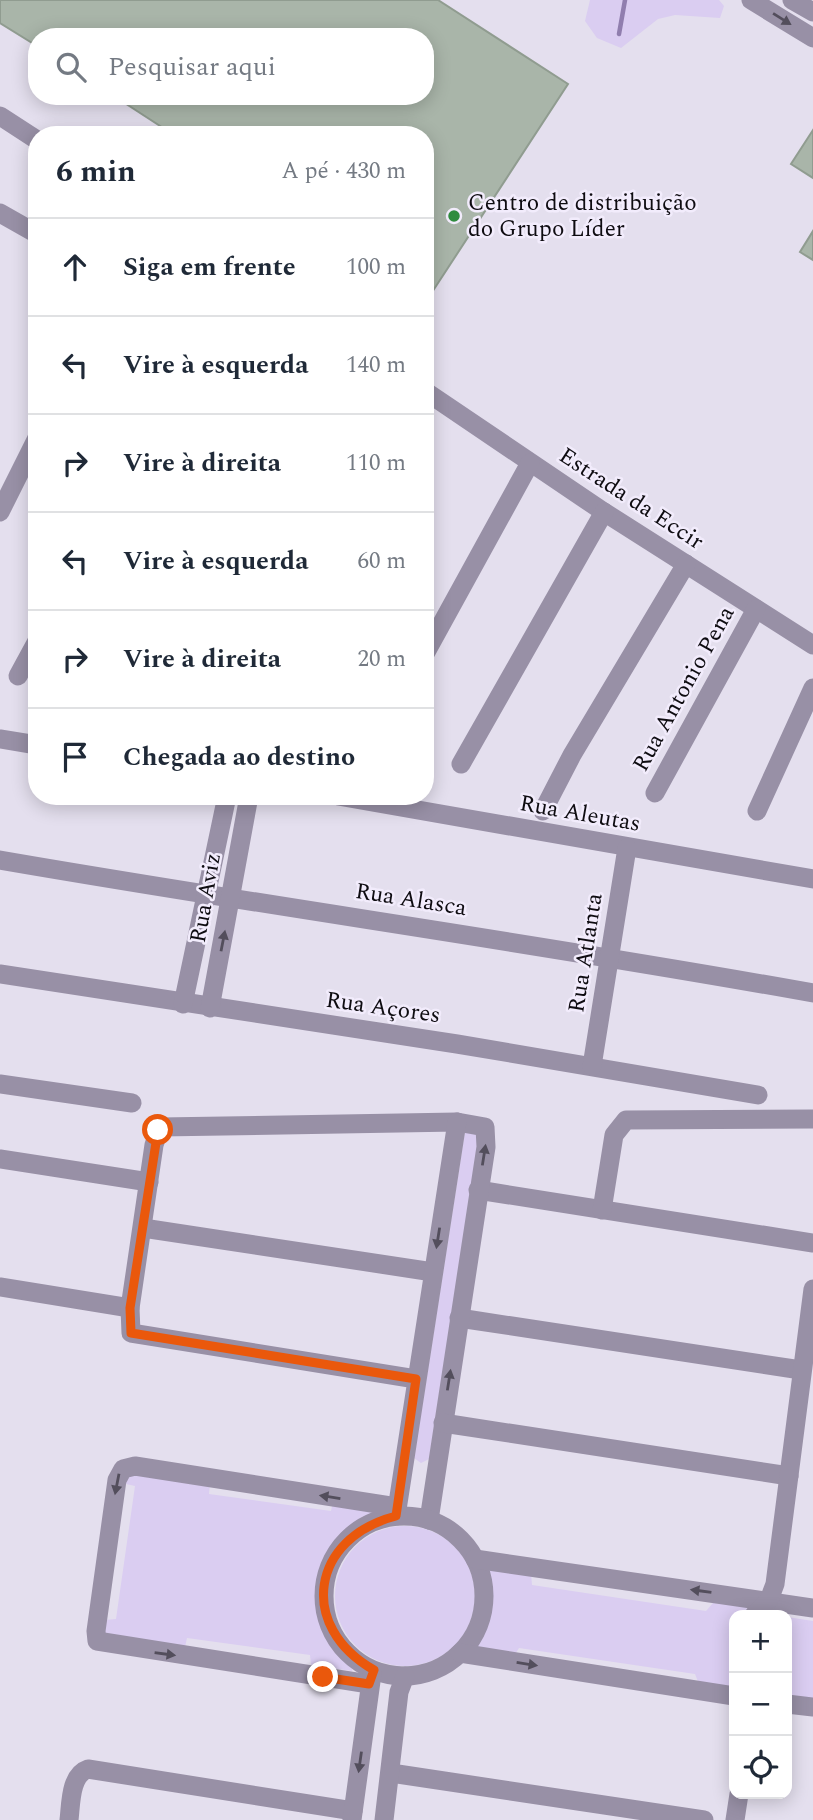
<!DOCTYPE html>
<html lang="pt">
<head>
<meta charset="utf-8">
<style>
	:root { --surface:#fff; --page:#f6f6f7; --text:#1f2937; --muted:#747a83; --line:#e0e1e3 }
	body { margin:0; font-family:Spectral,serif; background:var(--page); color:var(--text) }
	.controls { position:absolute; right:21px; bottom:21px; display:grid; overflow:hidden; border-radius:14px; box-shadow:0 4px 18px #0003 }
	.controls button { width:63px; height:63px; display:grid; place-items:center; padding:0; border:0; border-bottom:2px solid var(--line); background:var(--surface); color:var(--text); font:35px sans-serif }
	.stop { position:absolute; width:21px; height:21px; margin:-16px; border:5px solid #ea580c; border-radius:50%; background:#fff }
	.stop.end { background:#ea580c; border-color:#fff; box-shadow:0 2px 7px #0008 }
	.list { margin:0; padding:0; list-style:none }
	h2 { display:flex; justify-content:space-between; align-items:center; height:91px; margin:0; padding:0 28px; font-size:30px }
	h2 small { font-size:23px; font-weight:400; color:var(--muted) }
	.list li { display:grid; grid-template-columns:46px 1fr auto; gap:21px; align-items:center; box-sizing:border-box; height:98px; padding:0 28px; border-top:2px solid var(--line) }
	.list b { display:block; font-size:26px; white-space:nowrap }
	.list em { font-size:23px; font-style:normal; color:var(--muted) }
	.icon { flex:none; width:38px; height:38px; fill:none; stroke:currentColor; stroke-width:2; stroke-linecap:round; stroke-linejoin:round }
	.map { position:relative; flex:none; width:813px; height:1820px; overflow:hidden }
	.search { position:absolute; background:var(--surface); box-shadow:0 4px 18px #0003; left:28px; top:28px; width:406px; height:77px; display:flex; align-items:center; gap:18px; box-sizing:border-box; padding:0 24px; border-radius:28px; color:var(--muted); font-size:26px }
	.panel { position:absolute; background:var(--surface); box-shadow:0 4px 18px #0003; left:28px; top:126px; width:406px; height:679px; border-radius:28px }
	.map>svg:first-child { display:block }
</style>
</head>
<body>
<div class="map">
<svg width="813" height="1820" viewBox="0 0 813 1820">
	<rect width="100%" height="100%" fill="#e4dfee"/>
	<!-- green -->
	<g fill="#dacdf1">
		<path d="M590,0H719L724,6L720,18L675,15L658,19L621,48L597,38L585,21Z"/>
		<path d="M474,1130L479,1137L429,1459L421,1463L414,1458L465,1132Z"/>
		<path d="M127,1471L210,1483L209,1494L331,1511L333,1501L378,1512C308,1539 295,1618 353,1665L352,1671L311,1665L310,1655L187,1638L185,1647L103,1634L105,1620L116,1619L135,1486L126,1484Z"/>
		<circle cx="405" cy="1596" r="70"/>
		<path d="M492,1568L531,1573L532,1585L706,1611L713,1603L745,1606L748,1610L746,1615H734V1689L699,1684L695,1674L519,1648L514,1656L478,1651L475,1646L489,1608L487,1572Z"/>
		<path d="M787,1617L813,1621V1706L787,1702Z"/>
	</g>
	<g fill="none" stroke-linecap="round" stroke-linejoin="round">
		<!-- stream -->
		<path stroke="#907eae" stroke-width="4.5" d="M619,34L625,0"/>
	</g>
	<!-- building -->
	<g fill="#a9b5a9" stroke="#909c90" stroke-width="2">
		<path d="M0,0H438L568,84L425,303V135H174L114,96H425V37H37V46L0,23Z"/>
		<path d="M813,130V178L791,164Z"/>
		<path d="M813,231V260L800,252Z"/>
	</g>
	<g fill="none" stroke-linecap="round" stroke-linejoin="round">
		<!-- minor -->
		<g stroke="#9890a6" stroke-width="19">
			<path d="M751,0L813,38"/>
			<path d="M792,0L813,12"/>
			<path d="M0,116L37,140"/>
			<path d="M0,213L37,234"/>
			<path d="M425,391L604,512L813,645"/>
			<path d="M0,512L37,438"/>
			<path d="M425,654L530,463"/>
			<path d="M18,676L37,641"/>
			<path d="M0,739L37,745"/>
			<path d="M461,764L604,512"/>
			<path d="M655,793L756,609"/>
			<path d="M338,796L813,879"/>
			<path d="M543,811L572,755L686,564"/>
			<path d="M757,811L813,688"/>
			<path d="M0,860C271,907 543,944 813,993"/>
			<path d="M0,974L457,1044L758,1095"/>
			<path d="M183,1004L227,796"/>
			<path d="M210,1008L249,796"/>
			<path d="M592,1066L627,848"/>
			<path d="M0,1084L132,1103"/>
			<path d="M0,1159L149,1182"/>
			<path d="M478,1190L813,1243"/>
			<path d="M602,1210L614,1135L626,1120L813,1119"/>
			<path d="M143,1228L433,1272"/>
			<path d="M0,1287L130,1308"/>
			<path d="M459,1318L801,1370"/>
			<path d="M416,1379L131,1333L130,1308L154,1145L160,1127L457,1122L485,1127L486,1147L429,1520"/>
			<path d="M443,1423L789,1476"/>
			<path d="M396,1516L457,1122"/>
			<circle cx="404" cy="1596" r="80"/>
			<path d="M475,1559L813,1608"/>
			<path d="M754,1615L769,1600L775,1584L813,1289"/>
			<path d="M460,1653L734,1696"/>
			<path d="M369,1684L97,1641L96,1631L117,1480L123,1469L135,1466L397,1507"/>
			<path d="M787,1704L813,1707"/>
			<path d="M391,1773L704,1820"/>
			<path d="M69,1820C71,1804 70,1775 88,1769L353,1811"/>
			<path d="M352,1820L372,1674"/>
			<path d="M384,1820L399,1692L405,1676"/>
			<path d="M735,1820L739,1794"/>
		</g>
	</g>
	<!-- one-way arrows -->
	<defs><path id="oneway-solid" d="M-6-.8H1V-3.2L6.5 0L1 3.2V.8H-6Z" transform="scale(1.75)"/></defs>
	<g fill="#534e5c">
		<use href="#oneway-solid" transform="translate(782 19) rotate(32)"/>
		<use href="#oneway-solid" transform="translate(223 941) rotate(-79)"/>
		<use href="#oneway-solid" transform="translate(484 1155) rotate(-81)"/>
		<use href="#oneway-solid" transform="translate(438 1238) rotate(99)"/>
		<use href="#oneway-solid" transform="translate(449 1380) rotate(-81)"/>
		<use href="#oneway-solid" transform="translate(117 1484) rotate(101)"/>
		<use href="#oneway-solid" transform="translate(330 1497) rotate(-171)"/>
		<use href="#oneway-solid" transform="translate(701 1591) rotate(-172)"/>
		<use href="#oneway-solid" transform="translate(165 1654) rotate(8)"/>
		<use href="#oneway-solid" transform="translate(527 1664) rotate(9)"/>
		<use href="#oneway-solid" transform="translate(360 1762) rotate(98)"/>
	</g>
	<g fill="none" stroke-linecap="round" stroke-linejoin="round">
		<!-- route -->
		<path stroke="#ea580c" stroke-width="9" d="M158,1130L130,1308L131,1333L416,1379L396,1516C311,1538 297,1626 374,1670L369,1684L323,1677"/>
	</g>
	<!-- markers -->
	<circle fill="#2f8c3e" stroke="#f2ecfc" stroke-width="2.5" cx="454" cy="216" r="7"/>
	<g text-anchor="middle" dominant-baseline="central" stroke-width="5" stroke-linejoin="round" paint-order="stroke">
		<!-- poi labels -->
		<g font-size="23" fill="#0e0c11" stroke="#f2ecfc" text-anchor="start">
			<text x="468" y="203">Centro de distribuição<tspan x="468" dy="26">do Grupo Líder</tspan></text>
		</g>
		<!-- street labels -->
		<g font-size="23" fill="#0e0c11" stroke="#f2ecfc">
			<text transform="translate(631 499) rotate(33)">Estrada da Eccir</text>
			<text transform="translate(684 689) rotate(-61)">Rua Antonio Pena</text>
			<text transform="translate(580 814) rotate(10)">Rua Aleutas</text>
			<text transform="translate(206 898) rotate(-80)">Rua Aviz</text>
			<text transform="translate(411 900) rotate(9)">Rua Alasca</text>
			<text transform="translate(586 953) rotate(-81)">Rua Atlanta</text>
			<text transform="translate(383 1008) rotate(8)">Rua Açores</text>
		</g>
	</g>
</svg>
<div class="controls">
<button>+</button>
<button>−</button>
<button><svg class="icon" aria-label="locate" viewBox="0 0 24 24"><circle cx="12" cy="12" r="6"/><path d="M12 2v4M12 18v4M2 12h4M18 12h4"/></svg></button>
</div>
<div class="stop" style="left:158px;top:1130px"></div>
<div class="stop end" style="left:323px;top:1677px"></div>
<div class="search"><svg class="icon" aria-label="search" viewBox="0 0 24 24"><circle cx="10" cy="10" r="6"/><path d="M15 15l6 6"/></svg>Pesquisar aqui</div>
<section class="panel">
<h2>6 min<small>A pé · 430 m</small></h2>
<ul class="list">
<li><svg class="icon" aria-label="ahead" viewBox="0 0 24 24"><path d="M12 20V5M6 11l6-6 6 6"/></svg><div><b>Siga em frente</b></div><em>100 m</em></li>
<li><svg class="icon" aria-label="left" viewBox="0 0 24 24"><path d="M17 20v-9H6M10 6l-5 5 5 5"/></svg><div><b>Vire à esquerda</b></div><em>140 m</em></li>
<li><svg class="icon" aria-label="right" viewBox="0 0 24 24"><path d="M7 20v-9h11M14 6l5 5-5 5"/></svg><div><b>Vire à direita</b></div><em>110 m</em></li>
<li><svg class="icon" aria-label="left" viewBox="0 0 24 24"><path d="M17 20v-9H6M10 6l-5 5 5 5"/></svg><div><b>Vire à esquerda</b></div><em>60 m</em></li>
<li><svg class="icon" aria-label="right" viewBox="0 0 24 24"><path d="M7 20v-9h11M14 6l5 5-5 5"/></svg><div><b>Vire à direita</b></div><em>20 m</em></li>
<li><svg class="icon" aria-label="arrive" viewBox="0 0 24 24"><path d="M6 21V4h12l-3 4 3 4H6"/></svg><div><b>Chegada ao destino</b></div></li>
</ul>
</section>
</div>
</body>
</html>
